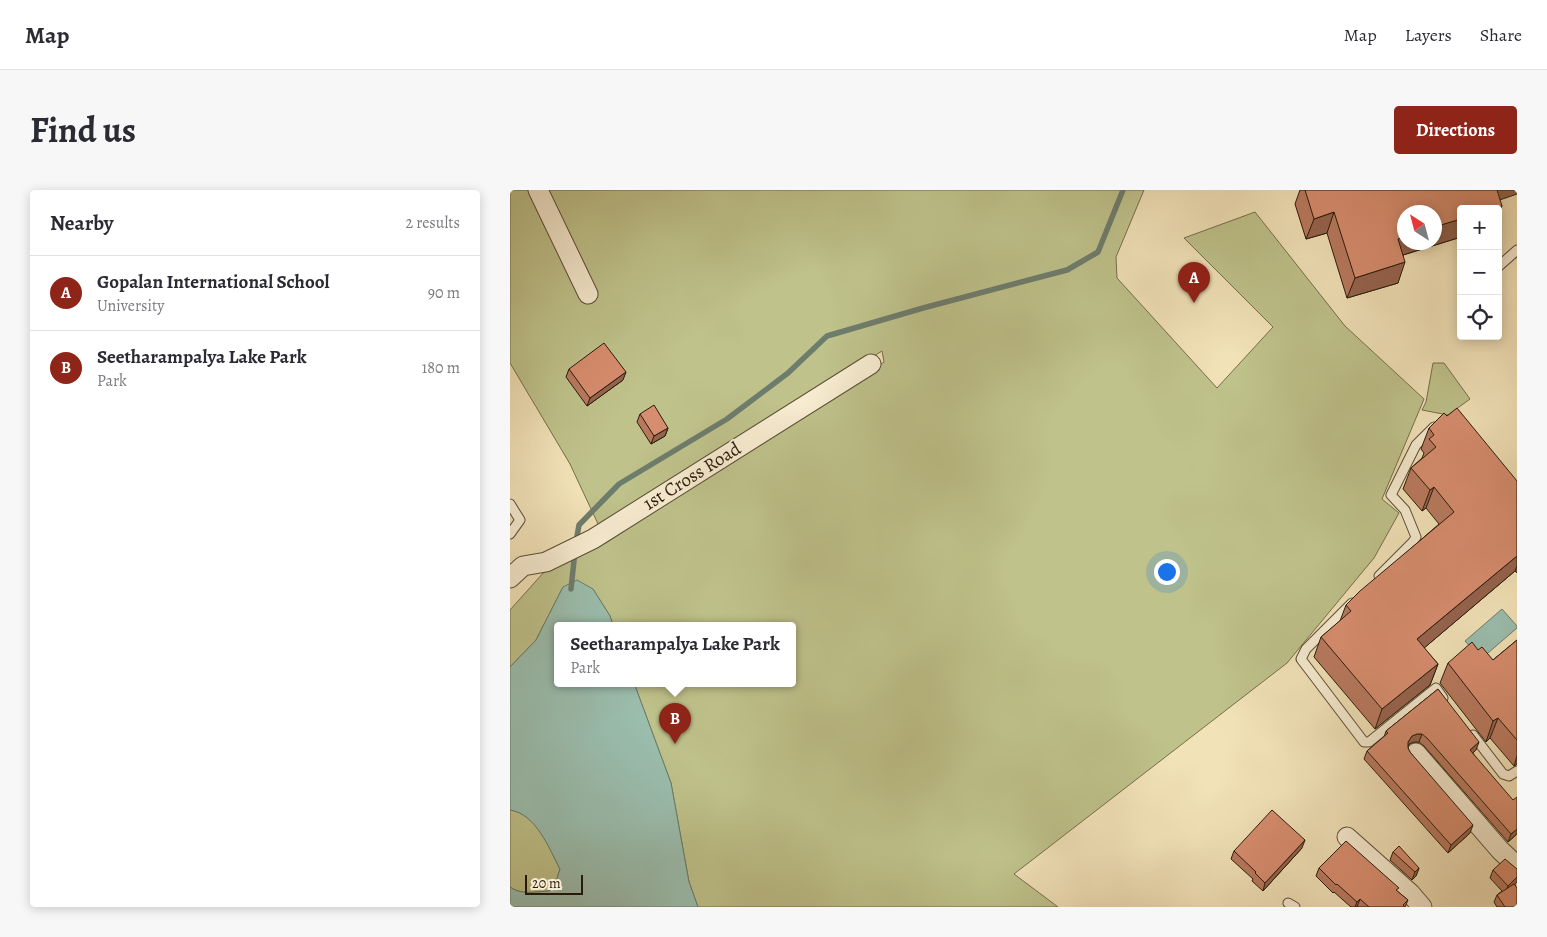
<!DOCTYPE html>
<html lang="en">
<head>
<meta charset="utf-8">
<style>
	:root { --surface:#fff; --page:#f7f7f7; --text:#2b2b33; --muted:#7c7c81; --line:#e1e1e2; --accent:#8f2418 }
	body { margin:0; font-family:Alegreya,serif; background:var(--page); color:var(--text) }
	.controls { position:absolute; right:15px; top:15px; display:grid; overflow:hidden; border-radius:5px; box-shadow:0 2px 12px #0003 }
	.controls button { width:45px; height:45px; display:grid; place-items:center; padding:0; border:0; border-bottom:1px solid var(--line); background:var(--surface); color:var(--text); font:25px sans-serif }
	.compass { position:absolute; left:887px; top:15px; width:45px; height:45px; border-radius:50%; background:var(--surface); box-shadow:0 2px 12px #0003; rotate:324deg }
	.scale { position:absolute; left:15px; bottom:12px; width:58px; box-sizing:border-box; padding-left:5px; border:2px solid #291b0b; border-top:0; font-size:14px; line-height:18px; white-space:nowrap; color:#291b0b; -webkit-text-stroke:4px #f7ecd1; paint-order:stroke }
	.you { position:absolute; left:656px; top:381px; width:18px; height:18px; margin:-12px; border:4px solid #fff; border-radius:50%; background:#1a73e8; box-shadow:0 0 0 8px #1a73e833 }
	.badge { display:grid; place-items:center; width:32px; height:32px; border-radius:50%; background:var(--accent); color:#fff; font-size:16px; font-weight:700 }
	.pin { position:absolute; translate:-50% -41px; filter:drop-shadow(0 1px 2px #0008) }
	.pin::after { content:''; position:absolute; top:26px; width:18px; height:15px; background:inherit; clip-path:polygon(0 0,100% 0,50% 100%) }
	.popup { position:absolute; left:44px; top:432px; width:242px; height:65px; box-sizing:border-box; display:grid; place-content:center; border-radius:5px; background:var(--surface); filter:drop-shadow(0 1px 4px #0005); font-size:16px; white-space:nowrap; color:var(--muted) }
	.popup b { font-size:19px; color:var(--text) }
	.popup::after { content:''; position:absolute; left:50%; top:100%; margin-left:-10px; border:10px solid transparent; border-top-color:var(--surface) }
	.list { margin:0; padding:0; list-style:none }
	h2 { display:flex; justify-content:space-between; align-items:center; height:65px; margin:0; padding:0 20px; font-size:21px }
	h2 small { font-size:16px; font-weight:400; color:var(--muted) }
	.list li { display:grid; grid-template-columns:32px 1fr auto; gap:15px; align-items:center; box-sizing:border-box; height:75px; padding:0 20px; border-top:1px solid var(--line) }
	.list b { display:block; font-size:19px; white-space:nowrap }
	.list p { margin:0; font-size:16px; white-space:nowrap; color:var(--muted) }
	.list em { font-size:16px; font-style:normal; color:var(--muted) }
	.icon { flex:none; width:28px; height:28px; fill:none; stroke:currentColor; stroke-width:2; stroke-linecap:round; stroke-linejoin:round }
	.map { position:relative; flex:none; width:1007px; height:717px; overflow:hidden; border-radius:5px }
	header { display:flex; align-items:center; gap:30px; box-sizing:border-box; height:70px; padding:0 25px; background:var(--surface); border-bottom:1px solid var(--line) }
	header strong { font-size:24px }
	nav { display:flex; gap:28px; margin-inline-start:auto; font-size:18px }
	.intro { display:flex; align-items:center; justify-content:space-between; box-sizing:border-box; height:120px; padding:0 30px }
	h1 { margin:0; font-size:35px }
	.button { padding:12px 22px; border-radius:5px; background:var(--accent); color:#fff; font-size:18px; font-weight:700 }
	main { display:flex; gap:30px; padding:0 30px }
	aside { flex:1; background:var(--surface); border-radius:5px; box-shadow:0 2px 12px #0003 }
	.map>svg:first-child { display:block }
</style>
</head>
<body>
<header>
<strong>Map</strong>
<nav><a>Map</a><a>Layers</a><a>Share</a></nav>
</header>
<div class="intro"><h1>Find us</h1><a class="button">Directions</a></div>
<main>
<aside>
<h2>Nearby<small>2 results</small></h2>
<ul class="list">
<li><span class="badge">A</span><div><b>Gopalan International School</b><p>University</p></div><em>90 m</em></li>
<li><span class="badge">B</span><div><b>Seetharampalya Lake Park</b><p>Park</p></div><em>180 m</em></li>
</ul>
</aside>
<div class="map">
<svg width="1007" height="717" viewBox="0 0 1007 717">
	<rect width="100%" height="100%" fill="#f2e2b8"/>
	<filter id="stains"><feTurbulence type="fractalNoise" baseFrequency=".004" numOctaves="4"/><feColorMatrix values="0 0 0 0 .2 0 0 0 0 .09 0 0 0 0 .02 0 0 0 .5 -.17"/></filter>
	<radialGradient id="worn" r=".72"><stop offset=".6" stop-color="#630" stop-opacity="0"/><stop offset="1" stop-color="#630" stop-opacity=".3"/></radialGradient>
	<!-- green -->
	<g fill="#bfc28b" stroke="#746e4b">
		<path d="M0,0H634L606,67L607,88L707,198L763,137L674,48L745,22L835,136L914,209L872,309L889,323L864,368L777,473L504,684L548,717H188L179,692L161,593L124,493H282V435H103L100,426L83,399L53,397L26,450L0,477V420L34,382L97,352L374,172L372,161L89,336L60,274L0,173Z"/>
		<path d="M923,173H934L960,209L938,225L912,220L916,212Z"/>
		<path d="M0,620C27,624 39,658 50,679L46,692L39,701C26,702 10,705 0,697Z"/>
	</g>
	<!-- water -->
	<g fill="#9bbeae" stroke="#6d7d6d">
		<path d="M67,390L83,399L100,426L103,435H48V493H124L161,593L179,692L188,717H0V697C10,705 26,702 39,701L46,692L50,679C39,658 26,624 0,620V477L26,450L53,397Z"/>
		<path d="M992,419L1007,436V438L971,469L955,451Z"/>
	</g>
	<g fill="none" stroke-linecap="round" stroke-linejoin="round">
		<!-- stream -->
		<g stroke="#6d7d6d" stroke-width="5.5">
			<path d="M66,352L69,335L109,294L217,229L278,183L317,146L413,118L557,80L588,62L613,0"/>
			<path d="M61,399L65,361"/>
		</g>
		<!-- service casing -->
		<g stroke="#5b4d36" stroke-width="11">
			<g id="service">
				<path d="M988,77L1007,60"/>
				<path d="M0,314L10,330L0,344"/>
				<path d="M869,386L903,352L906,347L895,320L881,305L906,255L924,237"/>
				<path d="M842,413L796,459L791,469L854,552H859L926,498L933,508"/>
				<path d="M963,545L993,584L999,586L1007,581"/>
				<path d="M778,713L785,717"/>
			</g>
		</g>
		<!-- minor casing -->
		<g stroke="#5b4d36" stroke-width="21">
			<g id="minor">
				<path d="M28,0L78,104"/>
				<path d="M0,388L13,376L36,372L83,349L361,174"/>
				<path d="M906,563L990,660L1007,676"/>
				<path d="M837,647L900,703L912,717"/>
			</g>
		</g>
		<!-- service -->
		<use href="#service" stroke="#f7ecd1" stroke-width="9"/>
		<!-- minor -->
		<use href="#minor" stroke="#f7ecd1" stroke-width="19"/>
	</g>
	<!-- wall -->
	<g fill="#b9795f" stroke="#291b0b">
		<path d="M790,0H1007L951,19V47L893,65L888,93L837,108L817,43L796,49L785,14Z"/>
		<path d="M59,179L113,190L77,216L56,187Z"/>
		<path d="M130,224L158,238L155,246L141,254L127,232Z"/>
		<path d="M919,238L1007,291V383L1005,381L914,458L928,474L920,495L865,539L804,467L811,447L830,431L836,415L929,334L916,318L912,321L893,299L901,278L912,268L914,263L911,259Z"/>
		<path d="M1007,450V574L1004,576L980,548L976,552L930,493L938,473L968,460L983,470Z"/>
		<path d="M928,499L966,560L963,563L1007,644L998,652L914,556L909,552H904L899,554L898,558L900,562L960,643L938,663L854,569L857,561L874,547L876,541Z"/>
		<path d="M792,658L753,701L742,691L743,689L721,669L724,661Z"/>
		<path d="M883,662L909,678L906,686L902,690L880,670Z"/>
		<path d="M809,678L887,701L898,710L895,717H841L824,702L823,703L806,686Z"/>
		<path d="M1007,679V692L1005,694L1007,717H987L984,712L987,705L992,701L980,688L983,680Z"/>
	</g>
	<!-- shaded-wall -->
	<g fill="#96634e" stroke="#291b0b">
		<path d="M983,0H1007V4L978,14Z"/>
		<path d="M992,16L988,27V19H982Z"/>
		<path d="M824,22L817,43L796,49L804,29Z"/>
		<path d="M951,29V47L880,69L888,49L894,47V52H924V37Z"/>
		<path d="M895,72L888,93L837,108L845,88Z"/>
		<path d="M116,182L113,190L77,216L80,208Z"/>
		<path d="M158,238L155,246L141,254L144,246Z"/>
		<path d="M924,297L916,318L912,321L920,300Z"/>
		<path d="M1007,366V376L1005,381L900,470L907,449Z"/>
		<path d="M928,474L920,495L865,539L872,519Z"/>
		<path d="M988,528L980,548L976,552L983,531Z"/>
		<path d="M907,544H912L909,552H904L899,554L895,560L898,552L902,546Z"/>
		<path d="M969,552L966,560L957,568L960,560Z"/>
		<path d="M1007,566V574L1004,576Z"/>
		<path d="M963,635L960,643L938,663L941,655Z"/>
		<path d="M1007,639V644L998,652L1001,644Z"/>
		<path d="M795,650L792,658L753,701L755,693Z"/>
		<path d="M909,678L906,686L902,690L905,682Z"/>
		<path d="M1007,687V692L995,704L998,696Z"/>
		<path d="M850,709L847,717H845L847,712Z"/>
	</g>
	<!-- building -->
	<g fill="#d78d6f" stroke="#291b0b">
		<path d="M795,0H987L992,16L982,19H951V29L924,37V22H894V47L888,49L895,72L845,88L824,22L804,29Z"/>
		<path d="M94,153L116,182L80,208L59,179Z"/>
		<path d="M144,215L158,238L144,246L130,224Z"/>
		<path d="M947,218L1007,291V366L907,449L928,474L872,519L811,447L841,421L836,415L850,401L944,322L924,297L920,300L901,278L926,257L919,249L924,245L919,238L934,223L937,226Z"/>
		<path d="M1007,450V550L988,528L983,531L938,473L962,452L968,460L972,457L983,470Z"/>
		<path d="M928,499L969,552L960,560L1003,610L1007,607V639L1001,644L917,548L912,544H907L902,546L898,552V558L900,562L963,635L941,655L857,561L878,543L876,541Z"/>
		<path d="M762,620L795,650L755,693L745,683L746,682L724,661Z"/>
		<path d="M836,651L889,698L886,700L898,710L893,715L895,717H859L850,709L847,712L827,694L826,695L809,678Z"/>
		<path d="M889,656L909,678L905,682L883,662Z"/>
		<path d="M995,669L1007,679V687L998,696L983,680Z"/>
		<path d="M1004,694L1007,698V717H995L987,705Z"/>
	</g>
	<g text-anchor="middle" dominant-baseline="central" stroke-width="4" stroke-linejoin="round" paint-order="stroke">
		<!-- street labels -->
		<g font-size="19" fill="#291b0b" stroke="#f7ecd1">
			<text transform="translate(182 286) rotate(-32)">1st Cross Road</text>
		</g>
	</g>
	<rect width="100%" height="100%" filter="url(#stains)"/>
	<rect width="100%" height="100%" fill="url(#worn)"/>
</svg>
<div class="controls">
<button>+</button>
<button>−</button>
<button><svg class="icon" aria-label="locate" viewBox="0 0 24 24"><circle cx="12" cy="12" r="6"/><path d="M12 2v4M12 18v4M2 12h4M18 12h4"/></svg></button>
</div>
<svg class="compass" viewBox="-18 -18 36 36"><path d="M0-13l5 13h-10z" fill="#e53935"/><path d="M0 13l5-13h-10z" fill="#7c7c81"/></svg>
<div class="scale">20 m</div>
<div class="you"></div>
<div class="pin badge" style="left:684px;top:113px">A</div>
<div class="pin badge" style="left:165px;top:554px">B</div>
<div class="popup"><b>Seetharampalya Lake Park</b>Park</div>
</div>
</main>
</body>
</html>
